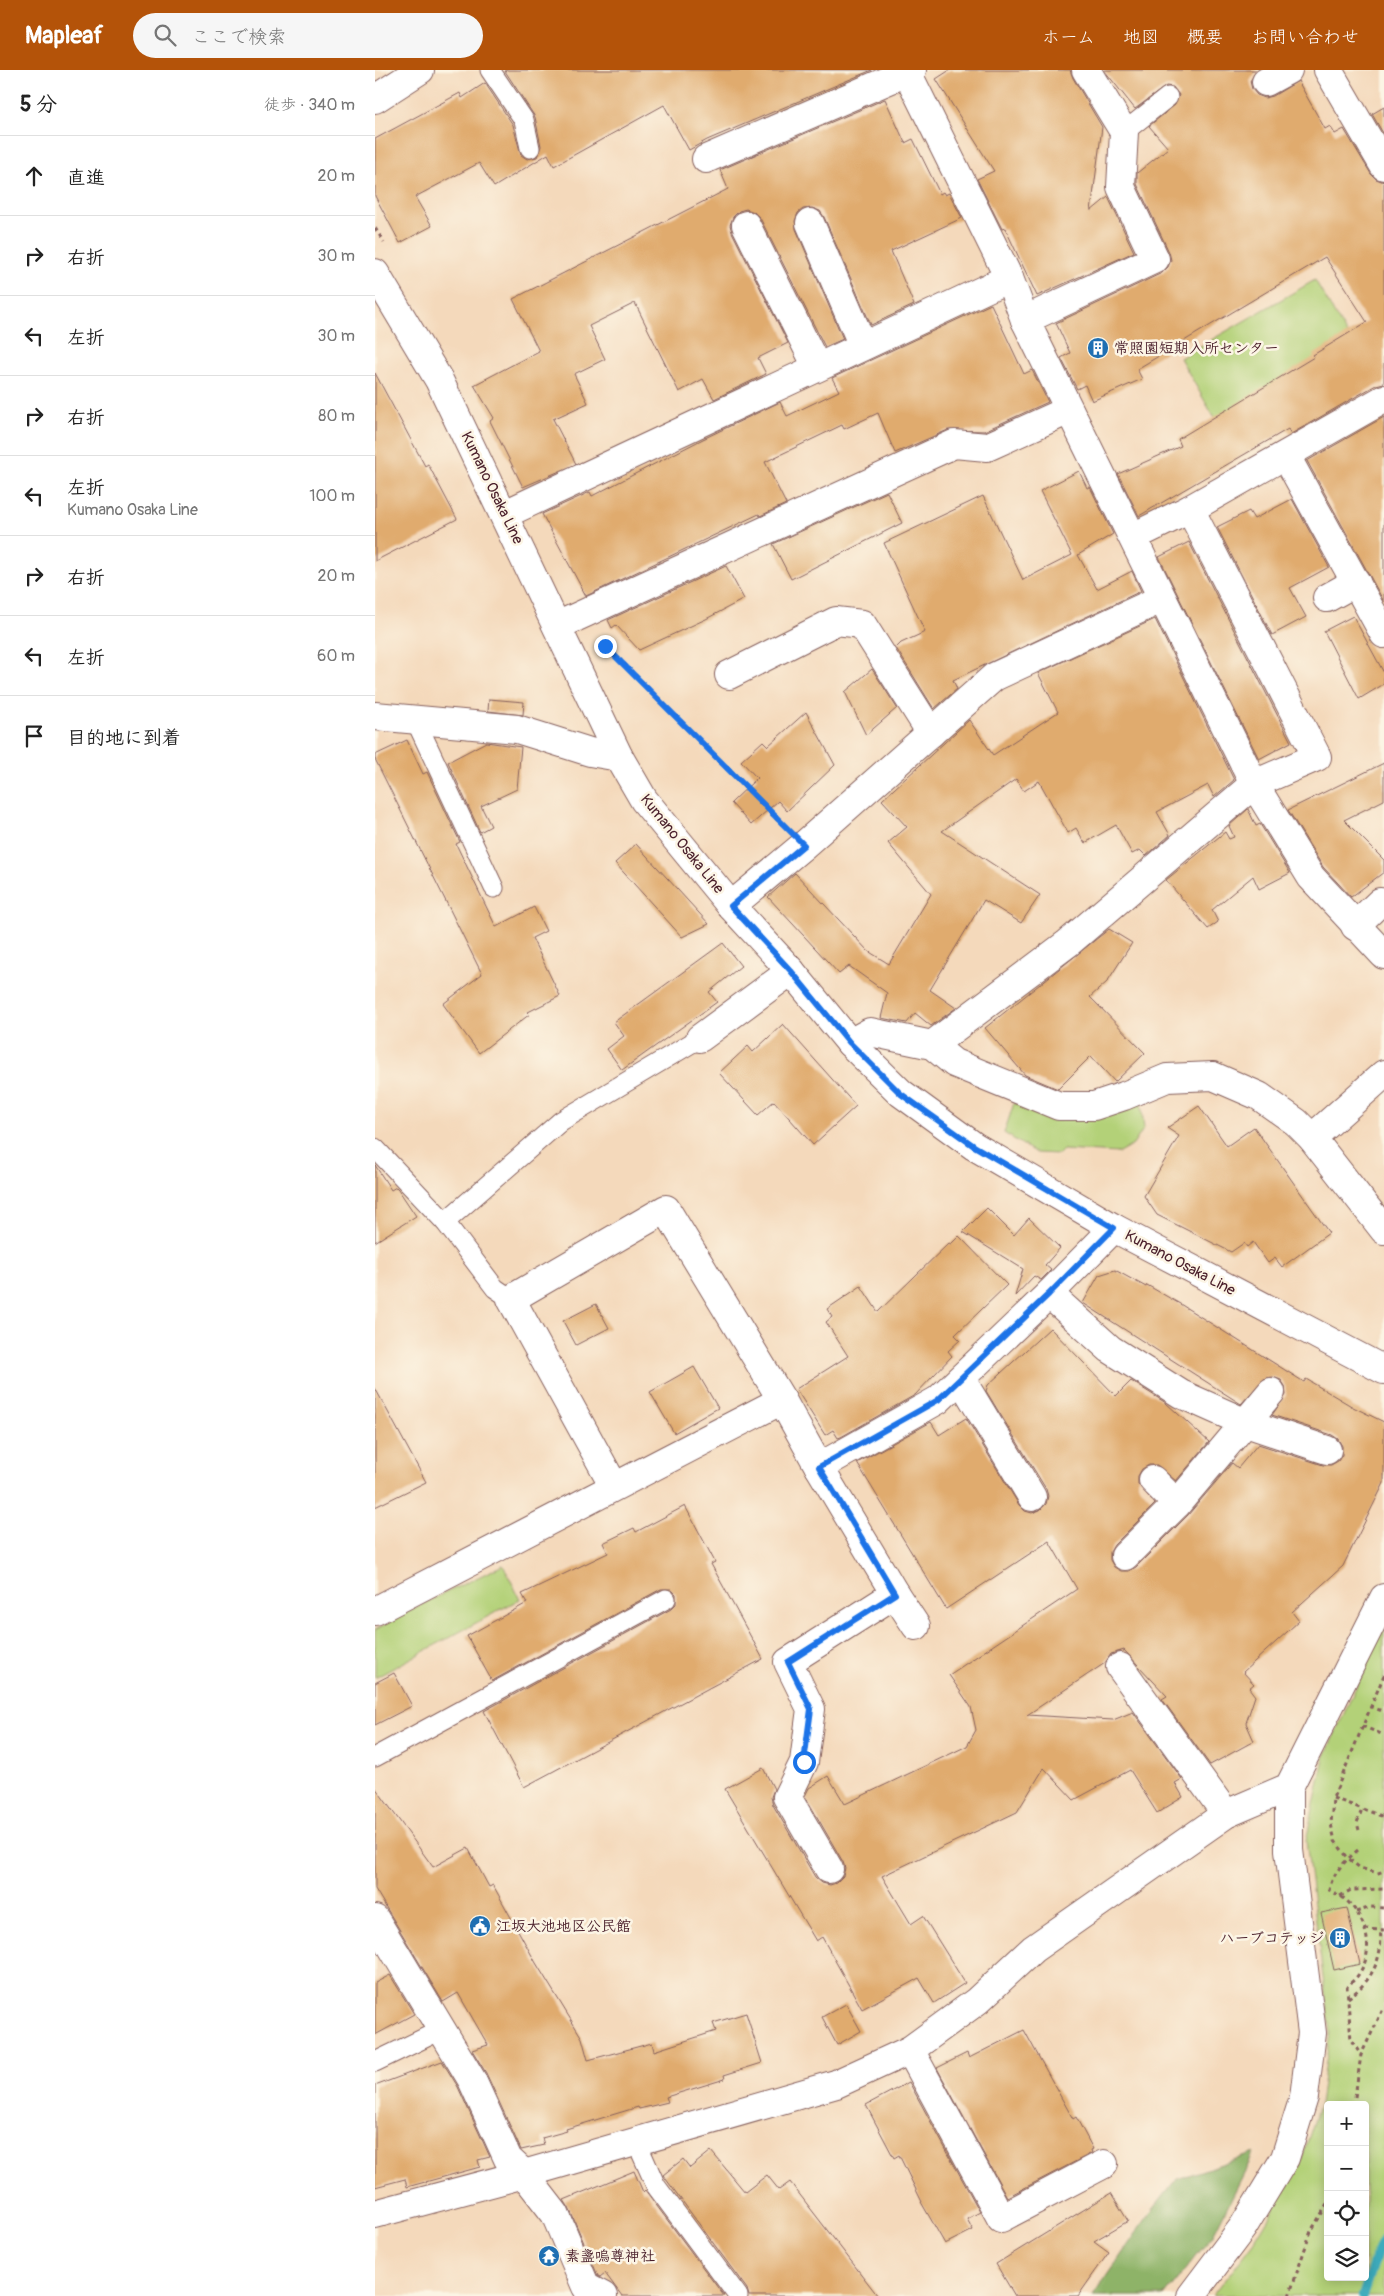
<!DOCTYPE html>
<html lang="ja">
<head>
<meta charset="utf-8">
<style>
	:root { --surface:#fff; --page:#f6f6f6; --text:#222; --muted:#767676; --line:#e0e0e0; --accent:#b45309 }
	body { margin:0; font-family:Pangolin,"Klee One",sans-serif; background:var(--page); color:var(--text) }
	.controls { position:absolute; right:15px; bottom:15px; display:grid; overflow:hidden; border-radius:5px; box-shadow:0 2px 12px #0003 }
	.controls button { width:45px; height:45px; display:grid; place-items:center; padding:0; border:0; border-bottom:1px solid var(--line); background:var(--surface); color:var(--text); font:25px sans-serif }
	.stop { position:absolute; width:15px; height:15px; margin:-11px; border:4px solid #1a73e8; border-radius:50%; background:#fff }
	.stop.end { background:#1a73e8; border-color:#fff; box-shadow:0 1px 5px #0008 }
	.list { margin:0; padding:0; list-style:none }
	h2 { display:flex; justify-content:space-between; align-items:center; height:65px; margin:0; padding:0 20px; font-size:21px }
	h2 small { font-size:16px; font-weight:400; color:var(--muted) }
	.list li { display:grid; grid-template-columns:32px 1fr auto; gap:15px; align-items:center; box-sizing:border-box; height:80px; padding:0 20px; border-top:1px solid var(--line) }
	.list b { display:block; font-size:19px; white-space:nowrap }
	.list p { margin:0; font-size:16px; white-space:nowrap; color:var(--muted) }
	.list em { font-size:16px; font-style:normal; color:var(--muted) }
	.icon { flex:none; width:28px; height:28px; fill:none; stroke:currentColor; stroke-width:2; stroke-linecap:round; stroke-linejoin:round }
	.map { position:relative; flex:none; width:1009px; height:2226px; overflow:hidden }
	header { display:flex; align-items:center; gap:30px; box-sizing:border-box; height:70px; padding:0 25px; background:var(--accent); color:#fff }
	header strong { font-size:24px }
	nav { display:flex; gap:28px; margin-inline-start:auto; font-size:18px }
	.search { width:350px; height:45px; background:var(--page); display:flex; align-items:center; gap:12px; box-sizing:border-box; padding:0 18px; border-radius:28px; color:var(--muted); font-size:19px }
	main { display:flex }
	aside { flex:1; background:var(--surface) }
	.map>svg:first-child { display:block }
</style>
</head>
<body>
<header>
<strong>Mapleaf</strong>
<div class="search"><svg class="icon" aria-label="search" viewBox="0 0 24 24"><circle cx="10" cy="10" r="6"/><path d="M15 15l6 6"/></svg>ここで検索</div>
<nav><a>ホーム</a><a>地図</a><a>概要</a><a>お問い合わせ</a></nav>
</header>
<main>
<aside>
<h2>5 分<small>徒歩 · 340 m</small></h2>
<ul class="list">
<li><svg class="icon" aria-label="ahead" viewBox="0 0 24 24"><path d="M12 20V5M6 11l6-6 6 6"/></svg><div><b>直進</b></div><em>20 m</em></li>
<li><svg class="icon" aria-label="right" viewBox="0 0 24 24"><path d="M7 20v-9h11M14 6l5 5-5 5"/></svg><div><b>右折</b></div><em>30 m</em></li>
<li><svg class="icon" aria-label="left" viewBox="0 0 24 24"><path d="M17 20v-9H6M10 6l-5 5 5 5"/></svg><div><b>左折</b></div><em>30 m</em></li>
<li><svg class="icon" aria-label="right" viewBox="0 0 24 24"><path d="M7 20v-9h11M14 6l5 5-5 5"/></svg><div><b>右折</b></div><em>80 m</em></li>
<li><svg class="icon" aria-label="left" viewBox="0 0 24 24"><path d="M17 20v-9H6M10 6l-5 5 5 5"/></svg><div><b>左折</b><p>Kumano Osaka Line</p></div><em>100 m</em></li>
<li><svg class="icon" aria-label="right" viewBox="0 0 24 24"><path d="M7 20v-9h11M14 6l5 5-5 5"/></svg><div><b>右折</b></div><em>20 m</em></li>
<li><svg class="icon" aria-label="left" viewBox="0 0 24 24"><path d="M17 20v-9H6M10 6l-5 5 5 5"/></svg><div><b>左折</b></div><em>60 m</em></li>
<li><svg class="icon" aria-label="arrive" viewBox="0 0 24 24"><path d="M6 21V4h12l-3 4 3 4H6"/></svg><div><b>目的地に到着</b></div></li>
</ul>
</aside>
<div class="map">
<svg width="1009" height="2226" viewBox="0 0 1009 2226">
	<rect width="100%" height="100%" fill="#fcf5e5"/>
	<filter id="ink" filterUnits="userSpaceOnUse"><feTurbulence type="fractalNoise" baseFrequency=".02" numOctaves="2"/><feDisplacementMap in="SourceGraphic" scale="10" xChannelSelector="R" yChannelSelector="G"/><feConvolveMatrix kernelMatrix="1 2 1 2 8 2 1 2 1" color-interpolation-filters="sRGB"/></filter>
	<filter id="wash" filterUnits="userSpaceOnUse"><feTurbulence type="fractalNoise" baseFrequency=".0096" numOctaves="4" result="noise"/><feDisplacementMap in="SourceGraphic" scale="20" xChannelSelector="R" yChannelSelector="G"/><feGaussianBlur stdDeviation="1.12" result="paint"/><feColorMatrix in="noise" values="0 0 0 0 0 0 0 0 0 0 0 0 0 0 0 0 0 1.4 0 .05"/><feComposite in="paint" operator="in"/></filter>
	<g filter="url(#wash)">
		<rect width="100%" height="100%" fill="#f4d9bb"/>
		<!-- green -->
		<g fill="#b3d178" stroke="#7e7852" fill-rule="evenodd">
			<path d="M940,210L978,275L843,354L805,288Z"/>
			<path d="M766,1032L769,1058L758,1075L744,1083L688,1080L684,1084L661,1083L629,1063L639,1033L680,1047Z"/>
			<path d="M128,1495L145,1529L0,1608V1560L35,1540Z"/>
			<path d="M1009,1555V2226H837L879,2172L924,2097L945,2034L955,1963L931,1771L949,1688ZM953,2035H990V2207H953Z"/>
		</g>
		<!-- forest -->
		<path fill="#8eb368" stroke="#6c694a" d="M879,2083L838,2165L789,2226H718L773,2146L802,2109Z"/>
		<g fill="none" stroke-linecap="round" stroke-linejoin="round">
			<!-- stream -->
			<path stroke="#3eabbc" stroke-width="10" d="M988,2226L1003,2180L1009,2169"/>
		</g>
		<g id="blocks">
			<!-- building -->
			<g fill="#e0ab6e">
				<path d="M132,0H497L332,70L314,80L289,35L179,96L173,84L119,117L104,93L40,127L57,156L25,173L0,126V69L85,23L87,28L110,13L138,55L146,85L152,89L162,87L166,76L160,47L130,1Z"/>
				<path d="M575,0H695L698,8L727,57L716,141L733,127L759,182L662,226L630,158L627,159L602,109L619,101L561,9Z"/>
				<path d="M729,0H882L875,11L877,19L882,25L890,28L898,26L923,11L950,59L955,56L960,64L969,59L996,104L1001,109L1009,112V313L1001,315L916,364L913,359L764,446L743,404L806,376L803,369L939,287L938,285L992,252L950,187L762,299L767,309L717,331L710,315L702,319L686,288L695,283L681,253L787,203L793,197L796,190L794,182L762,114V103L793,78L774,56L800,35L804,25L798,17L791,16L760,39Z"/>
				<path d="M510,29L530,73L538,69L565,124L568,122L570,125L574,123L587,148L516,181L539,235L496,255L449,147L445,141L437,138L428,139L423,143L420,151L421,159L468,269L450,277L385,148L379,142L371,139L364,141L358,147L355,155L357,162L413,273L383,288L391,304L339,329L328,309L304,322L260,233L214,256L230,289L199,304L213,333L178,349L201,394L148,417L115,351L119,348L99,315L164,281L138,229L353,119L345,100Z"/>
				<path d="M1009,37V65L997,44Z"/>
				<path d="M616,234L649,304L657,300L673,332L609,361L573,360L520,383L503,343L469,359L467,355L390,392L411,434L385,446L384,444L211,526L167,444L215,422L217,426L328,369L405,332L412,346L464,321L457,308Z"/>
				<path d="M0,303L50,396L53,394L82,449L0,491Z"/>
				<path d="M1009,347V532L932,391Z"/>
				<path d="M704,401L712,418L715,417L738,464L703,485L722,519L757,501L766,521L578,610L582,619L559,639L521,578L526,573L550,562L509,473L608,426L648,510L697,485L665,421Z"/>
				<path d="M512,422L527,453L416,509L398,474Z"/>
				<path d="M917,429L954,497L915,518L931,547L897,565L842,457L874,441L879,449Z"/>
				<path d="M814,472L916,672L884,689L784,487Z"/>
				<path d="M351,496L369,529L331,549L264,580L241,555L237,558L233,550Z"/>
				<path d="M978,546L1009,603V614L984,629L949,561Z"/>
				<path d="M780,549L859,710L839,727L833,715L782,742L795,765L771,786L765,780L757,784L741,755L710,773L701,758L693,763L664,711L649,721L641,709L567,761L665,825L646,853L609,830L555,920L581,938L556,956L540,943L532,953L506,948L512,923L474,896L464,904L393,827L420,803L493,881L514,894L556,824L513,773L532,757L507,730L594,650L618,685L683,642L663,603Z"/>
				<path d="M497,599L522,638L491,665L470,622Z"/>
				<path d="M114,629L149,632L148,645L113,641Z"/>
				<path d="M431,642L460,695L412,741L403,731L376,755L356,733L382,708L366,691L388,671L393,676Z"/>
				<path d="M32,670L48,704L52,702L85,772L81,774L121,857L159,837L171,861L157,868L185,926L153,942L155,944L104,983L68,934L107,904L0,689V685Z"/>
				<path d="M111,672L146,677L142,719L106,736L116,756L105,762L73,692Z"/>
				<path d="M1009,693V730L969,750L1009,790V802L976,827L948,797L913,740Z"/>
				<path d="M873,739L881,756L885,754L915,803L884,819L878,806L837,840L843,852L833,859L791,810L850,762L854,769L859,767L854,756Z"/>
				<path d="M261,774L334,854L307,867L240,793Z"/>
				<path d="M734,859L757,873L732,912L715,927L770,983L740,1012L716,986L683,1019L650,1005L610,958Z"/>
				<path d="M348,873L366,896L334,922L342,932L247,1000L232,979L249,966L239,952Z"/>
				<path d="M408,954L481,1036L438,1075L399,1031L383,1045L344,1003L373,976L378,982Z"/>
				<path d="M824,1036L852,1076L879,1057L954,1163L907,1197L900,1188L893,1193L878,1172L872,1177L869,1173L856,1182L782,1145L769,1126L804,1066L792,1058Z"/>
				<path d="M0,1095L16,1120L21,1117L23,1119L41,1146L0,1172Z"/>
				<path d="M612,1138L639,1165L654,1148L685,1178L670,1195L676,1200L666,1210L659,1206L640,1226L648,1199L588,1162Z"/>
				<path d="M584,1166L632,1215L580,1265L585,1270L573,1281L577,1286L540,1325L466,1367L463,1368L458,1360L450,1365L421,1319L473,1286L451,1252L457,1247L452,1239L486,1216L503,1242L574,1173L576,1174Z"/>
				<path d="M740,1200L771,1217L772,1215L805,1234L929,1312L931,1309L978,1337L1009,1352V1413L968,1496L917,1542L924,1551L868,1602L879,1614L874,1618L880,1626L871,1653L879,1671L835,1695L787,1629L792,1626L749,1580L736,1584L730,1593L652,1645L738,1650L758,1642L807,1709L800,1713L808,1727L782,1743L755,1700L699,1730L669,1698L642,1742L507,1806L536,1854L548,1846L590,1913L559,1933L544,1908L487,1939L447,1867L441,1871L350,1719L388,1698L399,1719L396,1727L398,1735L440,1807L447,1813L455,1815L461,1813L468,1806L470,1798L468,1792L430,1726L434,1718L453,1706L470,1734L592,1676L601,1660L596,1637L574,1605L702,1519L674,1471L571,1539L482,1393L556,1352L564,1365L591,1348L644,1435L650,1441L657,1443L665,1440L671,1434L673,1426L671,1419L611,1321L613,1315L675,1258L741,1326L756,1311L791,1333L834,1372L801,1411L782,1395H774L767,1399L763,1406V1414L780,1434L739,1475L735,1482V1490L739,1497L746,1501H754L761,1497L813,1445L857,1393L863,1398L883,1374L948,1395H956L963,1391L967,1385V1376L963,1369L957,1365L897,1345L911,1325L910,1316L906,1310L898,1307L890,1308L866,1334L708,1233L724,1205Z"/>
				<path d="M221,1234L234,1258L201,1275L188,1251Z"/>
				<path d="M319,1297L343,1338L299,1363L275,1322Z"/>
				<path d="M0,1318L51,1412L0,1437Z"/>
				<path d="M310,1436L340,1492L336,1494L388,1589L149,1717L109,1641L296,1539L301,1534V1524L296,1519H286L117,1611L92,1566L152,1533L147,1524L233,1483L228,1473L259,1458L261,1462Z"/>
				<path d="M19,1603L37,1636L0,1655V1613Z"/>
				<path d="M0,1717L58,1797L93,1778L114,1817L118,1815L161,1893L207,1968L213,1990L277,1973L279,1981L341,1961L338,1953L371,1943L387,1993L349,2005L350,2009L291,2027L293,2032L264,2039L263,2037L191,2059L192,2061L167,2068L169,2075L146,2080L111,2003L97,1980L113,1975L83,1923L68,1932L0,1819Z"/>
				<path d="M972,1838L985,1894L959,1900L946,1843Z"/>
				<path d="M15,1905L39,1944L0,1965V1913Z"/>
				<path d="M471,1934L486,1961L462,1975L447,1947Z"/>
				<path d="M649,1960L698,2049L701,2047L718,2079L716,2080L717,2083L632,2127L562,1998L592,1983L594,1988Z"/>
				<path d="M67,1991L83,2017L115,2087L103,2090L105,2097L32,2117L30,2109L0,2117V2016Z"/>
				<path d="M534,2012L605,2142L592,2149L598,2160L570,2174L546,2132H547L524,2085L519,2088L491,2035Z"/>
				<path d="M336,2081L370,2122L392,2105L404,2120L415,2112L503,2226H374L372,2219L288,2105L308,2089L315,2098Z"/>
				<path d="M259,2101L268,2122L270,2120L349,2226H247L230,2203L225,2207L223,2206L194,2138L189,2130Z"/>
				<path d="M736,2123L753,2151L719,2171L734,2182L703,2226H640L621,2194Z"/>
			</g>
		</g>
	</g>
	<g filter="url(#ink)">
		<use href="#blocks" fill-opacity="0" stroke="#86605d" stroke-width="1"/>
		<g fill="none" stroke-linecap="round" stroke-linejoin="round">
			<!-- service casing -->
			<g stroke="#86605d" stroke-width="21">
				<g id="service">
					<path d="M115,0L149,50L155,78"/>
					<path d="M749,62L793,27"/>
					<path d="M40,649L119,818"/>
					<path d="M0,1078L70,1152L120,1218L136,1229"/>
					<path d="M70,1152L186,1051L325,968"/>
					<path d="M0,1687L291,1529"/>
					<path d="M0,1992L66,1960"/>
					<path d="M261,2071L281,2116L363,2226"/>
				</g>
			</g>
			<!-- minor casing -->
			<g stroke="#86605d" stroke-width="30">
				<g id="minor">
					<path d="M531,0L634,208L650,250L879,714L936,807L1009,885"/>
					<path d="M953,0L1009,96"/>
					<path d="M891,12L913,0"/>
					<path d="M0,29L45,0"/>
					<path d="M331,89L537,0"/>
					<path d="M435,153L488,276"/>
					<path d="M371,155L442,297"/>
					<path d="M650,250L780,189L746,117L749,62L711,0"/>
					<path d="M911,386L1009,564"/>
					<path d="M130,444L634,208"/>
					<path d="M758,467L815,439L1009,329"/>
					<path d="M952,528L981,512"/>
					<path d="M182,556L579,374L612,377L694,340"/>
					<path d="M354,605L461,551L487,554L556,663"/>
					<path d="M0,646L142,659L215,682L244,687"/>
					<path d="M356,836L429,775L619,607L786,529"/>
					<path d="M980,856L1005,832"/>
					<path d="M325,968L416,901"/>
					<path d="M475,973L495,962L557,975L579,993L684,1036H719L749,1026L792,1008L838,1006L884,1026L921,1052L937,1068L1009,1160"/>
					<path d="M557,975L693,873L879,714L942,687L815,439"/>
					<path d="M937,1068L1009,1004"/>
					<path d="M674,1224L735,1279L806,1324L871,1353L952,1380"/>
					<path d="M586,1309L657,1427"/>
					<path d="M444,1397L520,1524L413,1592L436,1639L429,1692L412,1727L454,1799"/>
					<path d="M778,1410L802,1434"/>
					<path d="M239,1416L136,1229L291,1139L407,1330"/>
					<path d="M750,1486L802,1434L896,1322"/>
					<path d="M520,1524L541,1556"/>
					<path d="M745,1597L851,1744"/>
					<path d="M0,1849L97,2010L133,2089L149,2104L180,2144L211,2217L228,2226"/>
					<path d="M535,1980L626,2148L729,2094"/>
					<path d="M0,2144L149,2104L461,2014L535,1980L602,1931L658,1879L851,1744L914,1717L1009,1528"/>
					<path d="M816,2226L868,2157L910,2088L929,2027L937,1963L914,1780V1717"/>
				</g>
			</g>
			<!-- tertiary casing -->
			<g stroke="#86605d" stroke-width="30">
				<path id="tertiary" d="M0,1541L407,1330L444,1397L563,1330L674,1224L739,1158"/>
			</g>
			<!-- secondary casing -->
			<g stroke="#86605d" stroke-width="30">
				<path id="secondary" d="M0,203L64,310L244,687L269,730L356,836L416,901L475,973L526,1023L599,1076L739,1158L1009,1300"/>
			</g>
			<!-- path -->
			<g stroke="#86605d" stroke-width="3" stroke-dasharray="4 4" stroke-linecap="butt">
				<path d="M0,158L9,172"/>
				<path d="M225,577L230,575L407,754"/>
				<path d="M1009,1605L958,1728L956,1754L960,1771L973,1788L985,1798L1003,1803L1009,1801"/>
				<path d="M995,1636L1009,1642"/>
				<path d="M987,1656L1009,1665"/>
				<path d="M958,1728L1009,1747"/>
				<path d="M984,1760L982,1753L987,1739"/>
				<path d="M983,1780C970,1791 958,1802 954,1820C960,1823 966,1826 971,1830C991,1848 1000,1879 985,1902C982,1908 976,1912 972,1917L976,1970L986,1985"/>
				<path d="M965,1826L976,1820L1009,1819"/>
				<path d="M981,1842L996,1837L1009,1838"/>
				<path d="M990,1859L1009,1860"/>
				<path d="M973,1928C996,1912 1009,1888 1005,1859"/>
				<path d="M980,2027L986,1985L1009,1937"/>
				<path d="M914,2226L936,2161L953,2133"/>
			</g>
			<!-- service -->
			<use href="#service" stroke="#fff" stroke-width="19"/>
			<!-- minor -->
			<use href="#minor" stroke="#fff" stroke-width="28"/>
			<!-- tertiary -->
			<use href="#tertiary" stroke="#fff" stroke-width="28"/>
			<!-- secondary -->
			<use href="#secondary" stroke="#fff" stroke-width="28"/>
		</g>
	</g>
	<g fill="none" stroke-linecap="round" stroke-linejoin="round" filter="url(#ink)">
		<!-- route -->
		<path stroke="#1a73e8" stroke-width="6" d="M230,576L429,775L356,836L416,901L475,973L526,1024L599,1076L739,1158L674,1224L563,1330L444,1397L520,1524L413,1592L436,1639L429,1692"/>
	</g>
	<!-- icons -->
	<defs>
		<g id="building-disc" transform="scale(1.125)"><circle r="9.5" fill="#1f6fb2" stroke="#fcf5e5"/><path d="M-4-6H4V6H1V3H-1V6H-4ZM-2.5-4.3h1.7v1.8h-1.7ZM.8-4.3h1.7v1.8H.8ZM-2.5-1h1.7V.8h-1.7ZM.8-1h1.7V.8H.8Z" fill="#fff"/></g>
		<g id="civic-disc" transform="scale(1.125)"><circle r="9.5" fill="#1f6fb2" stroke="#fcf5e5"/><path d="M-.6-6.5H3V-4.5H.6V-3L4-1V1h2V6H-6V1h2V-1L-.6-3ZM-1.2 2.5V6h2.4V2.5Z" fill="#fff"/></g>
		<g id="temple-disc" transform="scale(1.125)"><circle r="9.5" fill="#1f6fb2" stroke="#fcf5e5"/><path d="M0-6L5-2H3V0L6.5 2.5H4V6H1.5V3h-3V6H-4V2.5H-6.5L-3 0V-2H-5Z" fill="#fff"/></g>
	</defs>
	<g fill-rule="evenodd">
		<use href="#building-disc" x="723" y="278"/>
		<use href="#civic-disc" x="105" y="1856"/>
		<use href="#building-disc" x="965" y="1868"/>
		<use href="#temple-disc" x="174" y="2186"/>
	</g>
	<g text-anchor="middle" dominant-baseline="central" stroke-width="5" stroke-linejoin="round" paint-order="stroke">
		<!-- poi labels -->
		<g font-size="15" font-weight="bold" fill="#4a1f2b" stroke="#fcf5e5" text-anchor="start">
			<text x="739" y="278">常照園短期入所センター</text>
			<text x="121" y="1856">江坂大池地区公民館</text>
			<text x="949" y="1868" text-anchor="end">ハーブコテッジ</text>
			<text x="190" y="2186">素盞嗚尊神社</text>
		</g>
		<!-- street labels -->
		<g font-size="15" fill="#4a1f2b" stroke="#fcf5e5">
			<text transform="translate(117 418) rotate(64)">Kumano Osaka Line</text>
			<text transform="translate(307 774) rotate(51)">Kumano Osaka Line</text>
			<text transform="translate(805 1193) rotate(28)">Kumano Osaka Line</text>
		</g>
	</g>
</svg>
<div class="controls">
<button>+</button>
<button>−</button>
<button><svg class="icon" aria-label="locate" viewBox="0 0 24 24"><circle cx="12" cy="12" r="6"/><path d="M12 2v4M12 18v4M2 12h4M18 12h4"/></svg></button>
<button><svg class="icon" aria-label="layers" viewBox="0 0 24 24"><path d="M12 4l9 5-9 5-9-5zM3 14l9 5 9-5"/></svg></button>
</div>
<div class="stop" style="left:429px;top:1692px"></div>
<div class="stop end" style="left:230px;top:576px"></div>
</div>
</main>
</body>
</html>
